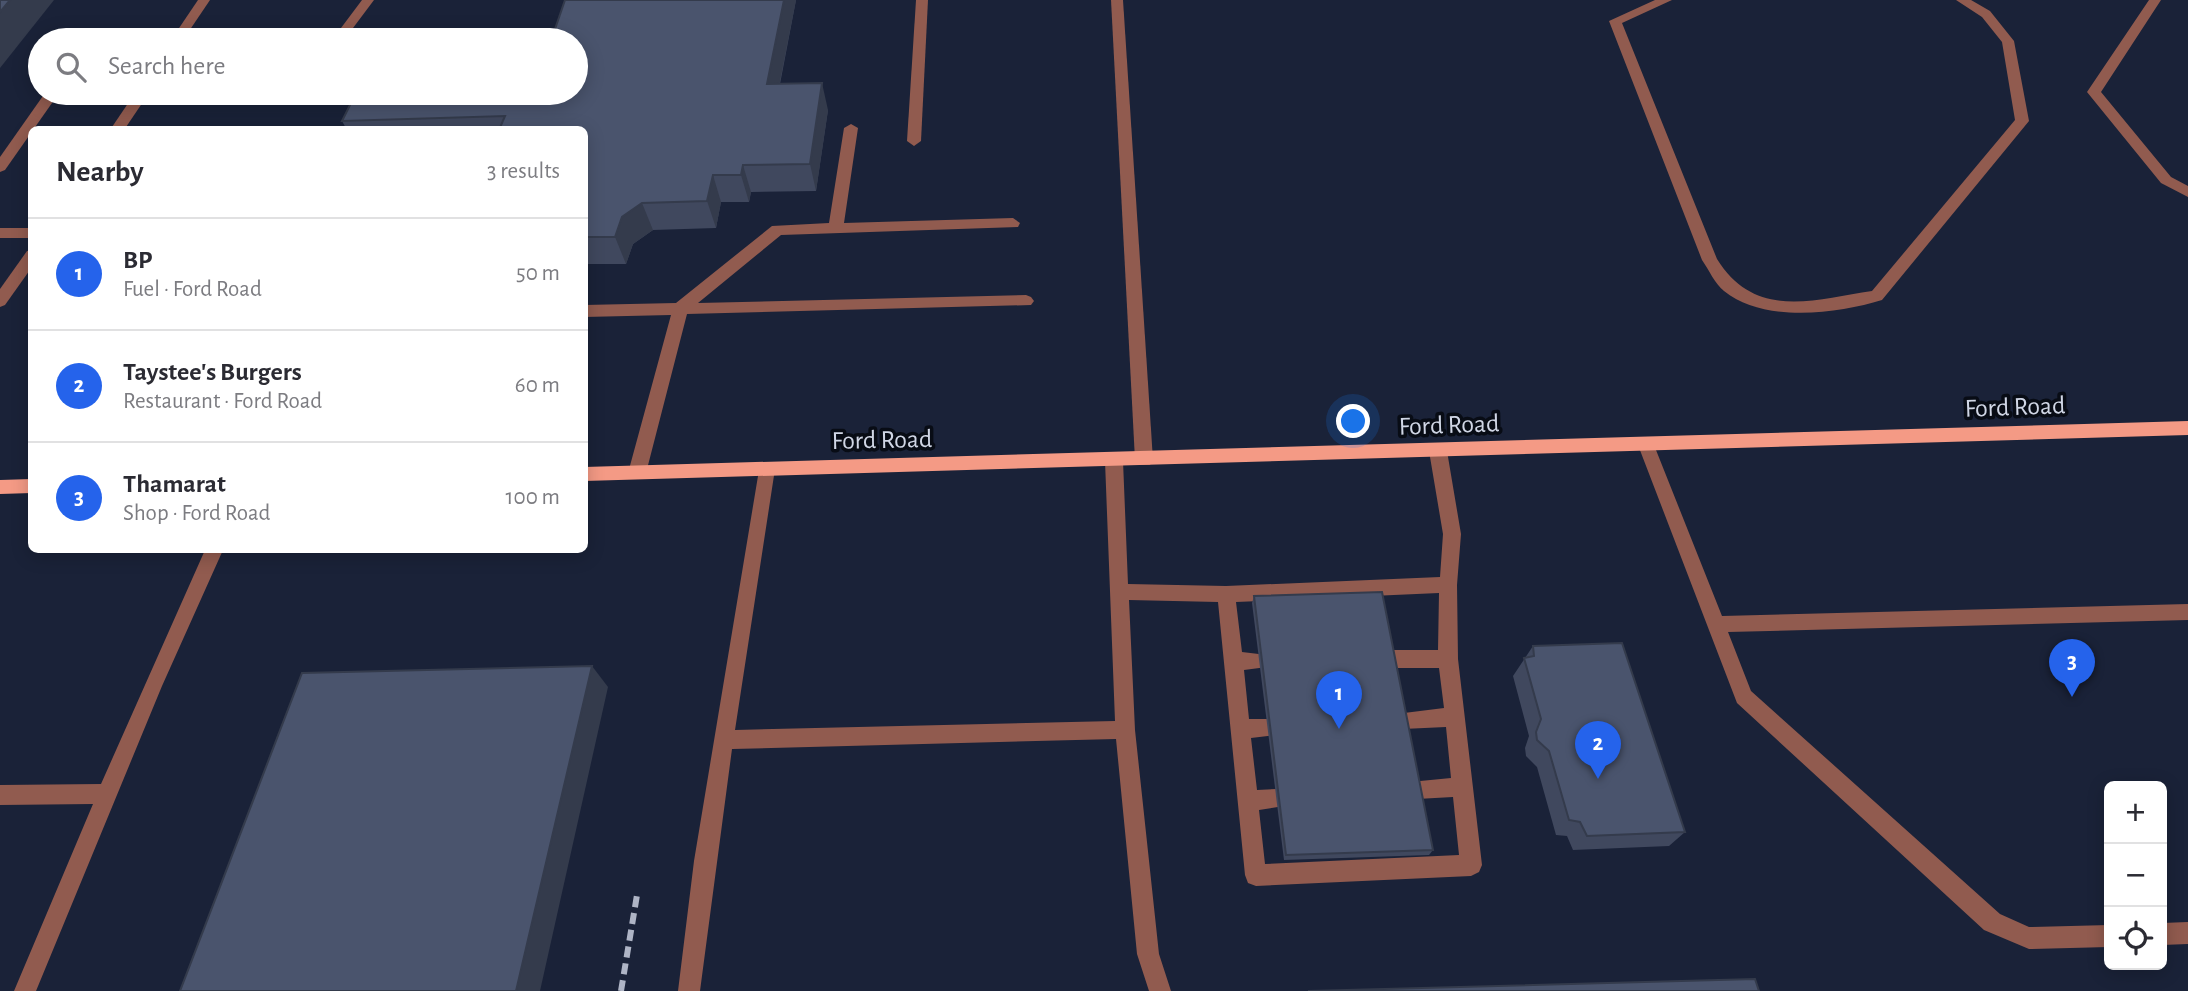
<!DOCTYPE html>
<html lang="en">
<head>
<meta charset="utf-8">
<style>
	:root { --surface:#fff; --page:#f2f2f3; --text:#2b2b33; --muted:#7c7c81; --line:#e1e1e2; --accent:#2563eb }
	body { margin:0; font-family:"Alegreya Sans",sans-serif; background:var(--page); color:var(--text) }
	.controls { position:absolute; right:21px; bottom:21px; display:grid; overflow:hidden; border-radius:10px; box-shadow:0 4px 18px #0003 }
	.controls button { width:63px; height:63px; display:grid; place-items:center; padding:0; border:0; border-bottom:2px solid var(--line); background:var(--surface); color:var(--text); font:35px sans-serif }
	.you { position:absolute; left:1354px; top:422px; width:24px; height:24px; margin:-18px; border:5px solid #fff; border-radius:50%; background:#1a73e8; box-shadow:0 0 0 10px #1a73e833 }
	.badge { display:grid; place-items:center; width:46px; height:46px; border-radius:50%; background:var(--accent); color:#fff; font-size:23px; font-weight:700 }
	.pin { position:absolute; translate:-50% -58px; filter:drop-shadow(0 2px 4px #0008) }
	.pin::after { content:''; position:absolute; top:37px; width:24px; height:21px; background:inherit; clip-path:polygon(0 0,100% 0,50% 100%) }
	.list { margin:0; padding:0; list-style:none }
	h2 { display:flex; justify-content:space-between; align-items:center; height:91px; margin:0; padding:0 28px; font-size:30px }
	h2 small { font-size:23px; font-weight:400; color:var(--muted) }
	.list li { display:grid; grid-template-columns:46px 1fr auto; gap:21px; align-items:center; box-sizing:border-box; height:112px; padding:0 28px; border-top:2px solid var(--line) }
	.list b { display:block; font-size:26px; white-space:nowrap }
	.list p { margin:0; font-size:23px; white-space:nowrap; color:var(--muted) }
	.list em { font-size:23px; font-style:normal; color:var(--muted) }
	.icon { flex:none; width:38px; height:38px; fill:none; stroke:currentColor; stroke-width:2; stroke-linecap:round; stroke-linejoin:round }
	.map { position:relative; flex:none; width:2188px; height:991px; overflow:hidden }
	.search { position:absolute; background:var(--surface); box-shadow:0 4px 18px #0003; left:28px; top:28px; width:560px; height:77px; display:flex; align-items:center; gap:18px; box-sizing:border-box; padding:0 24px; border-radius:38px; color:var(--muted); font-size:26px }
	.panel { position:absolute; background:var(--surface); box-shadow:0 4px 18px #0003; left:28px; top:126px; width:560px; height:427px; border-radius:10px }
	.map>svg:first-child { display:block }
</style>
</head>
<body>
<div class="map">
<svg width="2188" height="991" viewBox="0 0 2188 991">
	<rect width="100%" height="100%" fill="#1a2238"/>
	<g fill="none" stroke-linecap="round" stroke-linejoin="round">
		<!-- minor -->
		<g fill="#915b4f" fill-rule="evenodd">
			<path d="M198,0H210L183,40H171Z"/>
			<path d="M362,0H374L344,40H332Z"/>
			<path d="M916,0H928L921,141L914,146L907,141Z"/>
			<path d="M1111,0H1123L1153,460L1150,465H1138L1135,460Z"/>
			<path d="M1655,0H1672L1622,23L1717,259C1755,320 1813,300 1872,291L2015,120L2002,42L1982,17L1956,0H1971L1990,11L2014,41L2029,121L1882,300C1837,314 1763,323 1724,291C1715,284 1709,270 1702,260L1609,21Z"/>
			<path d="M2149,0H2161L2101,92L2171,177L2188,186V197L2161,183L2087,92Z"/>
			<path d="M45,93H59L5,170L0,172V157Z"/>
			<path d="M135,93H149L124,130H110Z"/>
			<path d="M851,124L858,128L844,223L1013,218L1020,223L1018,227L781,235L698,303L1026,295L1031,297L1034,301L1031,305L687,314L646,473L643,478H631L628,473L671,315L584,317V305L676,303L772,226L829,223L844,128Z"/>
			<rect x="0" y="228" width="32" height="10"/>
			<path d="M32,250V267L5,305L0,307V289L27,251Z"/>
			<path d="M1646,438L1652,440L1654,445L1722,616L2188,604V620L1728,632L1751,691L2000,914L2029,927L2109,925V947L2029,949L1984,930L1737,703L1638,445L1640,440Z"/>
			<path d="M1438,444L1444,446L1447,451L1461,534L1457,585L1458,659L1482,865L1479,872L1471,876L1256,886L1248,883L1245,875L1218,602L1129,600L1135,730L1159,954L1171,991H1149L1137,954L1116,739L732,749L700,991H678L694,861L760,464H772L775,469L735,730L1115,721L1105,461L1108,456H1120L1123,461L1128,584L1226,586L1440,577L1443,534L1429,451L1432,446ZM1439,593L1438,650H1391L1384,653L1381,659L1384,665L1391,668H1439L1444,708L1396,714L1393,720L1396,726L1403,729L1446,727L1451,778L1410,782L1407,789L1410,796L1417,799L1453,797L1459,855L1265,864L1259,810L1284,806L1287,799L1284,792L1277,789L1257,790L1251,738L1275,735L1278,728L1275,721L1268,719H1249L1244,670L1267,667L1270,661L1267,655L1242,652L1236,602Z"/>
			<path d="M205,550H223L162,686L36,991H14L93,804L0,805V785L101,784Z"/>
			<path d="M2188,922V944L2162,945V923Z"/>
		</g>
		<!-- major -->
		<g fill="#f49a85" fill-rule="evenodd">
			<path d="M2188,421V435L584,481V467Z"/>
			<path d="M32,479V493L0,494V480Z"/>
		</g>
		<!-- rail -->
		<path stroke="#aeb4c5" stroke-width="6" stroke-dasharray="11 6" stroke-linecap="butt" d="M621,991L637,895"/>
	</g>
	<!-- wall -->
	<g fill="#40485e">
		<path d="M796,0L780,84L828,110L816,191L751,192L749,202H721L716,228L653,230L633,244L626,264H584V130H347L342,121L554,32Z"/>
		<path d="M1254,596L1433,850L1429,855L1284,860L1252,603Z"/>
		<path d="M1533,646L1685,832L1669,846L1573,850L1567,836L1556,835L1537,767L1526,756L1525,748L1529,736L1513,676Z"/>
	</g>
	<!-- shaded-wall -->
	<g fill="#343b4c">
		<path d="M10,0H54L0,68V12Z"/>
		<path d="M784,0H796L774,112L767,84Z"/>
		<path d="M822,83L828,110L816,191L810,164Z"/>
		<path d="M743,165L751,192L749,202L741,175Z"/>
		<path d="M713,175L721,202L716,228L707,201Z"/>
		<path d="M642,203L653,230L633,244L626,264L615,237L622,217Z"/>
		<path d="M592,666L608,687L540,991H516Z"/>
	</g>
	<!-- building -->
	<g fill="#4a546d" stroke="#343b4c" stroke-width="2">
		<path d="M0,0H10L0,12Z"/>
		<path d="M565,0H784L767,84L822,83L810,164L743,165L741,175H713L707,201L642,203L622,217L615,237H584V130H499L505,116L342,121L356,93H576V40H383L384,38L554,32Z"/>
		<path d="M1382,592L1433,850L1286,855L1254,596Z"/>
		<path d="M1622,643L1685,832L1587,836L1580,822L1569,820L1549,751L1537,740L1536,732L1541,719L1524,658L1534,656L1533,646Z"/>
		<path d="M592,666L516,991H180L302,673Z"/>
		<path d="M1755,979L1759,991H1308Z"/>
	</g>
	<g text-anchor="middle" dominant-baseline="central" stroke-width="7" stroke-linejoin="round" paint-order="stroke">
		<!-- street labels -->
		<g font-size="26" fill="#d0d6e5" stroke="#080c15">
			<text transform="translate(2015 407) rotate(-2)">Ford Road</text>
			<text transform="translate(1449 425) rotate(-2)">Ford Road</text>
			<text transform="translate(882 440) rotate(-1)">Ford Road</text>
		</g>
	</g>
</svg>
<div class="controls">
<button>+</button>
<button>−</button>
<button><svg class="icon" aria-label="locate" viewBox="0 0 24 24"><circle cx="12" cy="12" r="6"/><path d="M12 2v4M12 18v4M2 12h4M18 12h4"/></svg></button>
</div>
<div class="you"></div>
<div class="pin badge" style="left:1339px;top:729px">1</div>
<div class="pin badge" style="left:1598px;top:779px">2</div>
<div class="pin badge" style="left:2072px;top:697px">3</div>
<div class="search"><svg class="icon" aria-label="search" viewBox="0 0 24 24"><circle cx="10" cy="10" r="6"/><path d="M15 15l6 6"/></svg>Search here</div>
<section class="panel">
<h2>Nearby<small>3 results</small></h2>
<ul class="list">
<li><span class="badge">1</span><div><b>BP</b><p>Fuel · Ford Road</p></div><em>50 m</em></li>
<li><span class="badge">2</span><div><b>Taystee's Burgers</b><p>Restaurant · Ford Road</p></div><em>60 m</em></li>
<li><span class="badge">3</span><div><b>Thamarat</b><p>Shop · Ford Road</p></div><em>100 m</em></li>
</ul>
</section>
</div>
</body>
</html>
